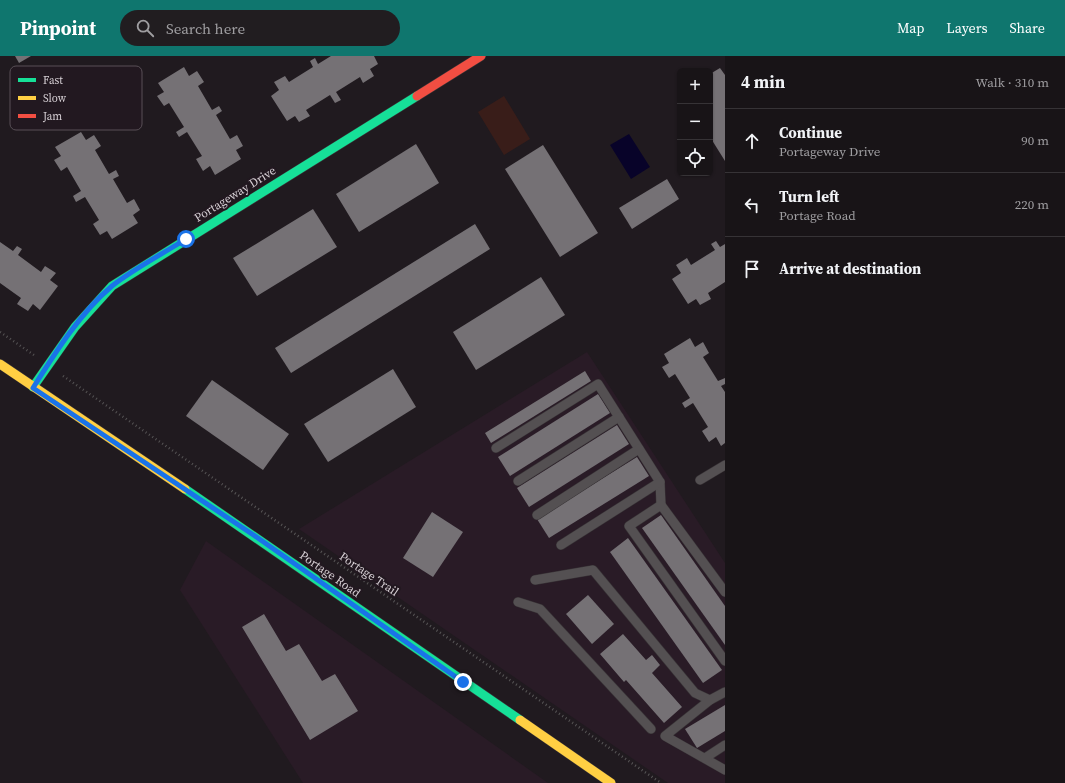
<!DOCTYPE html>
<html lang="en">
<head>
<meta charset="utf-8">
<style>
	:root { --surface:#181417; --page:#211d20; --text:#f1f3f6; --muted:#9f9ea1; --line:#363336; --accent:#0f766e }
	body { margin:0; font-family:"Source Serif 4",serif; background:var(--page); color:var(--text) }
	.controls { position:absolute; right:12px; top:12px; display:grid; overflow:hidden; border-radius:6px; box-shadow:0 1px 3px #0004 }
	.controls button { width:36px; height:36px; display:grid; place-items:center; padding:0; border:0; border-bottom:1px solid var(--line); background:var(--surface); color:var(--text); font:20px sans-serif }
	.stop { position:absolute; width:12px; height:12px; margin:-9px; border:3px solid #1a73e8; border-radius:50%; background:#fff }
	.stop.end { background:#1a73e8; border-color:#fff; box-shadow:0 1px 4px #0008 }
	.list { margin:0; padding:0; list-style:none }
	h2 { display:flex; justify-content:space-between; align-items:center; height:52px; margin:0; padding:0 16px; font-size:17px }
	h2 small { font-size:13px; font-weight:400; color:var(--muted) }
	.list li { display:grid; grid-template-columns:26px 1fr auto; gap:12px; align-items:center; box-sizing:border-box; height:64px; padding:0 16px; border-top:1px solid var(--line) }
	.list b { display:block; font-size:15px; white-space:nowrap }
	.list p { margin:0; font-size:13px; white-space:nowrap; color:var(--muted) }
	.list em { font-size:13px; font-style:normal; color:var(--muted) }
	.icon { flex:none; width:22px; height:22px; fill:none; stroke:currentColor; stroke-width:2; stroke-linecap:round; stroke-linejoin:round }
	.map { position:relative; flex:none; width:725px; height:727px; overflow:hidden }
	header { display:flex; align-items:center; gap:24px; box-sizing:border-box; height:56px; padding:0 20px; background:var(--accent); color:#fff }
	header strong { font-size:19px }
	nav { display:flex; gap:22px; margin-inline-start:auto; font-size:14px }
	.search { width:280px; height:36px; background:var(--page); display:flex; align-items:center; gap:10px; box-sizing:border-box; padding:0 14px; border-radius:22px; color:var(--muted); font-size:15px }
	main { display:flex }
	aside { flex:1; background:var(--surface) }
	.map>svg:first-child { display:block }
</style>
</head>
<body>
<header>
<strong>Pinpoint</strong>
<div class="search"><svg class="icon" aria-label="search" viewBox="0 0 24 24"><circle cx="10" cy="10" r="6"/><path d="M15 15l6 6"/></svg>Search here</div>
<nav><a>Map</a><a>Layers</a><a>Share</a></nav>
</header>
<main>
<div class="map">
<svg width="725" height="727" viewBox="0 0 725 727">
	<rect width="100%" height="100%" fill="#201a1f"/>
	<!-- built -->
	<g fill="#291b26">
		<path d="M587,296L725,507V727H668L299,473Z"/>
		<path d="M206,485L548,727H303L180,534Z"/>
	</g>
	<!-- green -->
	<path fill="#391d19" d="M504,40L530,83L504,99L478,56Z"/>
	<!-- water -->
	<path fill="#080329" d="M629,78L650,111L631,123L610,89Z"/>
	<!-- building -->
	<g fill="#757175">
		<path d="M15,0H31L19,7Z"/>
		<path d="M331,0H374L378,8L370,13L374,20L363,27L360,21L336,36L341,44L335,47L330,39L306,54L310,60L299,66L295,60L287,65L271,40L279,34L274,26L285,20L289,26L313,11L310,5L315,2L318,8Z"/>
		<path d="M184,11L189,20L197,15L204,26L198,30L212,54L219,50L222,55L216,59L230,83L237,79L243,90L236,94L241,103L215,119L210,110L203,115L196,103L202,100L187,76L179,81L176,76L184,71L169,47L164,50L157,40L164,36L158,27Z"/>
		<path d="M720,12L725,19V105L710,81V18Z"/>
		<path d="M81,76L86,84L94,79L101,90L95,94L109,118L116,114L119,120L113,123L127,147L134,143L140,154L133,159L138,167L112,183L107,175L100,179L93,168L99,164L85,141L76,146L73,140L81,135L67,111L61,115L54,104L61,100L55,91Z"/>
		<path d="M416,88L439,127L359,176L336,138Z"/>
		<path d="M543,89L598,177L560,201L505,113Z"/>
		<path d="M667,123L679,143L632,173L619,152Z"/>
		<path d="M313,153L337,191L257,240L233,202Z"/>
		<path d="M475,168L490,193L291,317L275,292Z"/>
		<path d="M716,185L720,191L725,188V226L708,237L711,243L700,249L696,243L688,248L672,223L681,217L676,209L687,202L691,209L715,194L711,188Z"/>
		<path d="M0,186L13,195L17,190L22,193L18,199L41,216L45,210L56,217L50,224L58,230L40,254L33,248L28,255L17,248L21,242L0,227Z"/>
		<path d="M541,221L565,259L476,314L453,276Z"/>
		<path d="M690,282L695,291L703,286L709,297L703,301L718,325L725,322V328L721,330L725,336V387L721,390L716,381L709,386L702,375L708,371L693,347L685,352L682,347L690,342L675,318L669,322L662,311L669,307L664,298Z"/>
		<path d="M393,313L416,351L328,406L304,368Z"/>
		<path d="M585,315L591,325L491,387L485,377Z"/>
		<path d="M212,324L289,378L263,414L186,360Z"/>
		<path d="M598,338L610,357L510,420L498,401Z"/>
		<path d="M617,369L629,388L529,451L517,432Z"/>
		<path d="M637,401L649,420L549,482L537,463Z"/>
		<path d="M432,456L463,476L433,521L403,502Z"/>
		<path d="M661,459L725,550V589L642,472Z"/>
		<path d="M628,482L722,614L703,627L610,496Z"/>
		<path d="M588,539L614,568L592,588L566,558Z"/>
		<path d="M264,558L286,595L299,588L322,625L335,618L358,655L310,684L242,571Z"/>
		<path d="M623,578L646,604L652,599L660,609L652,617L682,651L664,667L626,624L624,626L600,598Z"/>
		<path d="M725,649V675L697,692L685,673Z"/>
	</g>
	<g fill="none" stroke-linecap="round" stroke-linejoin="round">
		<!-- lane casing -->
		<g stroke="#393437" stroke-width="10">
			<g id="lane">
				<path d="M496,392L598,328L660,426L661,449"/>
				<path d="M700,424L725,409"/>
				<path d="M518,425L619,361"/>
				<path d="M537,459L639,393"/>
				<path d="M561,489L660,426"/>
				<path d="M535,524L593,514L695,637L710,644"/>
				<path d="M725,536L661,449L629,470L725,605"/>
				<path d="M518,546L540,553L651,673"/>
				<path d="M725,636L710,644L665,680L725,714"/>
				<path d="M705,702L725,689"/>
			</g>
		</g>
		<!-- fast casing -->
		<g stroke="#393437" stroke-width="10">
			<g id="fast">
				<path d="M33,331L75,271L112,230L417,40"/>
				<path d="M185,433L520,664"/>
			</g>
		</g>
		<!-- slow casing -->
		<g stroke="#393437" stroke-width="10">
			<g id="slow">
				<path d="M0,308L185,433"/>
				<path d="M520,664L611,727"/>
			</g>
		</g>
		<!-- jam casing -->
		<g stroke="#393437" stroke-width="10">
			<path id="jam" d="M417,40L481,0"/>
		</g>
		<!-- path -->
		<g stroke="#575556" stroke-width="2.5" stroke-dasharray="1 3" stroke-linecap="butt">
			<path d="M0,276L34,299"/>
			<path d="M63,320L661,727"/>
		</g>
		<!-- lane -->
		<use href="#lane" stroke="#545052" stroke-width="9"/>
		<!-- fast -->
		<use href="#fast" stroke="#16e098" stroke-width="9"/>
		<!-- slow -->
		<use href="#slow" stroke="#ffcf43" stroke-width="9"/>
		<!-- jam -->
		<use href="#jam" stroke="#f24e42" stroke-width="9"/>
	</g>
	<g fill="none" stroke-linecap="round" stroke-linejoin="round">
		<!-- route -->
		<path stroke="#1a73e8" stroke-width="5" d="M186,183C164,197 132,214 112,230C80,257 55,297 33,332L255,480L463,626"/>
	</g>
	<g text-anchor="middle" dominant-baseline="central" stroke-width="4" stroke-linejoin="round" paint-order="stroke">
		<!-- street labels -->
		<g font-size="12" fill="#d6cfd4" stroke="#221820">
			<text transform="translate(235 138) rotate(-32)">Portageway Drive</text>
			<text transform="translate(330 518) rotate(35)">Portage Road</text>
			<text transform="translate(369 518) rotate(34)">Portage Trail</text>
		</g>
	</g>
	<!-- legend -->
	<rect x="10" y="10" width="132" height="64" rx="6" fill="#221820" stroke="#584f56" stroke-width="1"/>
	<rect x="18" y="22" width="18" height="4" fill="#16e098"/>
	<rect x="18" y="40" width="18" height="4" fill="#ffcf43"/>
	<rect x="18" y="58" width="18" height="4" fill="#f24e42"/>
	<g font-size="11" fill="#d6cfd4">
		<text x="43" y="28">Fast</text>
		<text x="43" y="46">Slow</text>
		<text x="43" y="64">Jam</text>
	</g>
</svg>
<div class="controls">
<button>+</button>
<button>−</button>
<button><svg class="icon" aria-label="locate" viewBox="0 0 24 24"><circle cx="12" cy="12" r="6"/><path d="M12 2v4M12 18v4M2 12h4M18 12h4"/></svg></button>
</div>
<div class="stop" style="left:186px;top:183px"></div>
<div class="stop end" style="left:463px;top:626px"></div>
</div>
<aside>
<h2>4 min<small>Walk · 310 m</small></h2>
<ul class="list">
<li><svg class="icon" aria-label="ahead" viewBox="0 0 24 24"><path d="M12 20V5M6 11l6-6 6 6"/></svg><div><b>Continue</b><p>Portageway Drive</p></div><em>90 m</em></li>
<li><svg class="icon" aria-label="left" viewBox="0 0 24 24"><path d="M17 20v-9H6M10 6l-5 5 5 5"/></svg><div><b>Turn left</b><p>Portage Road</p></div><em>220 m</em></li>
<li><svg class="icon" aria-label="arrive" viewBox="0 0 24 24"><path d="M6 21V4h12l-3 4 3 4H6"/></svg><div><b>Arrive at destination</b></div></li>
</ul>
</aside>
</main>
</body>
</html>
